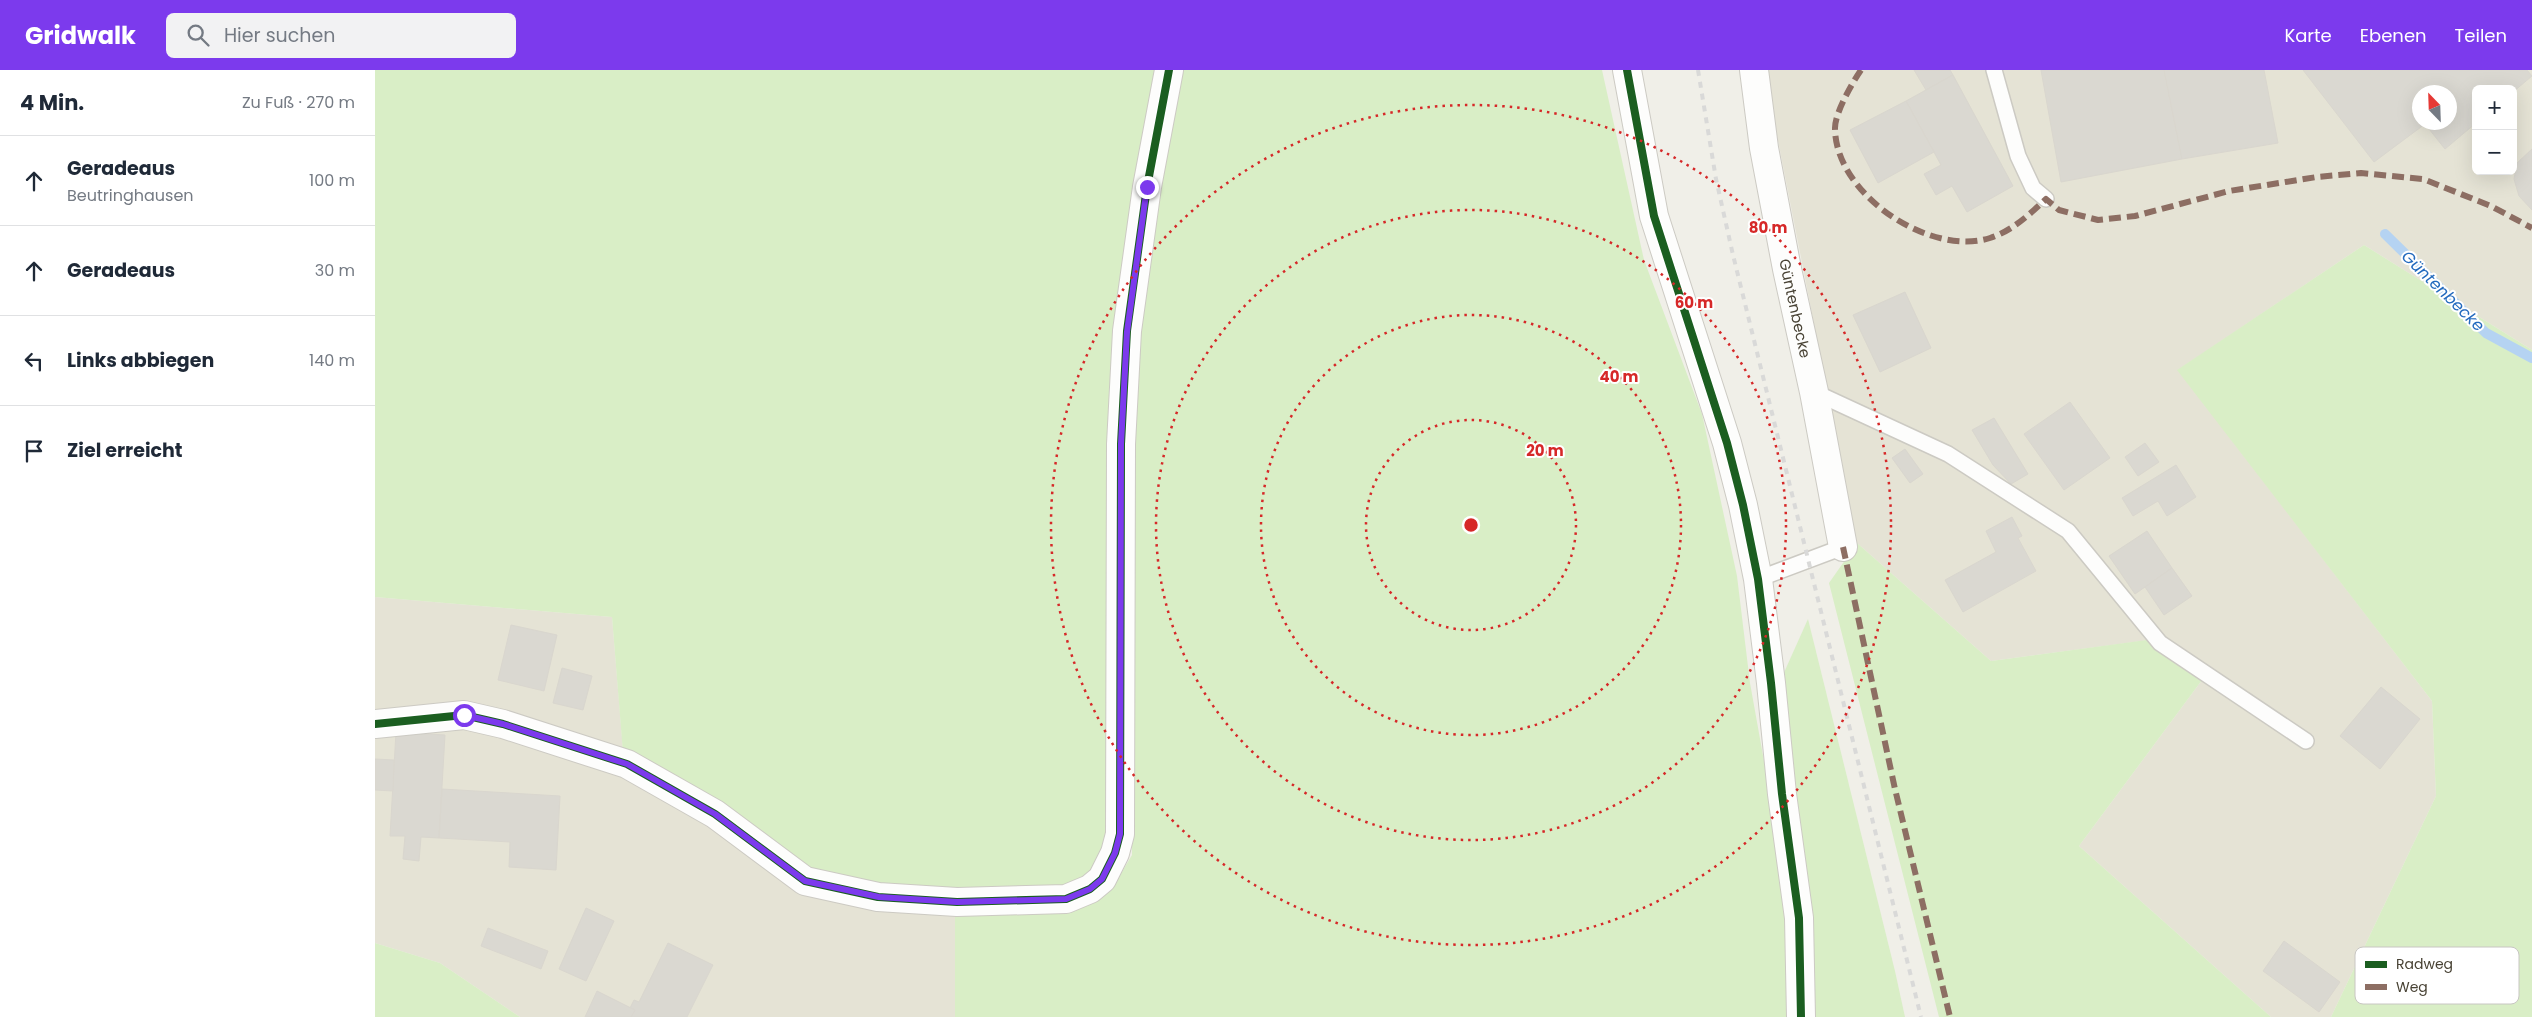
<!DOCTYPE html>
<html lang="de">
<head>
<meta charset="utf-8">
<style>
	:root { --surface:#fff; --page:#f2f2f3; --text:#1f2937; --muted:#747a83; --line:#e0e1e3; --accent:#7c3aed }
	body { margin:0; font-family:Poppins,sans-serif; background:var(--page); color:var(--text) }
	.controls { position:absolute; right:15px; top:15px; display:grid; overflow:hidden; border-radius:8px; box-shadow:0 5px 20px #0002 }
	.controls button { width:45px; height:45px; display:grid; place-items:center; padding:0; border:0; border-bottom:1px solid var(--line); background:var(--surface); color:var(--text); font:25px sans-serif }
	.compass { position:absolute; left:2037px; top:15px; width:45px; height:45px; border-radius:50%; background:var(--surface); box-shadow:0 5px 20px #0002; rotate:337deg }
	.stop { position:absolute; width:15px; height:15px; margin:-11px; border:4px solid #7c3aed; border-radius:50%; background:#fff }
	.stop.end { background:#7c3aed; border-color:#fff; box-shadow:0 1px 5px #0008 }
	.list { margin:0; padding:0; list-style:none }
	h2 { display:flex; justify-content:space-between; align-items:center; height:65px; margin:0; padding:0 20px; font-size:21px }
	h2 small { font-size:16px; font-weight:400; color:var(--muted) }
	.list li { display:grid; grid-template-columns:32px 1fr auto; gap:15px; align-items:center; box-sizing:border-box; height:90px; padding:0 20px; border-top:1px solid var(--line) }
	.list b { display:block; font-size:19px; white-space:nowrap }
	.list p { margin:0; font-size:16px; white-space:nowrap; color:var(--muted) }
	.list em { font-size:16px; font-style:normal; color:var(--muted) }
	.icon { flex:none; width:28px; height:28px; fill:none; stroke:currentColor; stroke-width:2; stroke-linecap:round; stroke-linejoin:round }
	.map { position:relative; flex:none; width:2157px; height:947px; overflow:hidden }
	header { display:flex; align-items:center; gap:30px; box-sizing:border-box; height:70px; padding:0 25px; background:var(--accent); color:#fff }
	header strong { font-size:24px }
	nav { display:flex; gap:28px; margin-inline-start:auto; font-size:18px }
	.search { width:350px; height:45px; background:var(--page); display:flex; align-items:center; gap:12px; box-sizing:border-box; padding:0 18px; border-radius:8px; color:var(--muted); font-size:19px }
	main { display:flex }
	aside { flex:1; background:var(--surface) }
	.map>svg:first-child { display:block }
</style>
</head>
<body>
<header>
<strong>Gridwalk</strong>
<div class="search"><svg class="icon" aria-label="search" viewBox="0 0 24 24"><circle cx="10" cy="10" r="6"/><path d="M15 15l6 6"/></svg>Hier suchen</div>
<nav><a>Karte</a><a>Ebenen</a><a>Teilen</a></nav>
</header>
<main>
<aside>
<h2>4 Min.<small>Zu Fuß · 270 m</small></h2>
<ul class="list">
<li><svg class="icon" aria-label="ahead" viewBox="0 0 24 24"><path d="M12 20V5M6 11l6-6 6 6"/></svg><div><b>Geradeaus</b><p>Beutringhausen</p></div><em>100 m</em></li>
<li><svg class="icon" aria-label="ahead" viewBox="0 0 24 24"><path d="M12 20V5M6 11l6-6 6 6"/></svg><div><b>Geradeaus</b></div><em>30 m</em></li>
<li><svg class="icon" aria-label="left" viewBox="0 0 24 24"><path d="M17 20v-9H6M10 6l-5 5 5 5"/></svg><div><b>Links abbiegen</b></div><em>140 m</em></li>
<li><svg class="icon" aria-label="arrive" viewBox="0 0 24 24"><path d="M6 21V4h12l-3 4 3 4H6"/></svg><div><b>Ziel erreicht</b></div></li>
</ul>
</aside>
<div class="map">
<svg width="2157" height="947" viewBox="0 0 2157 947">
	<rect width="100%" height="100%" fill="#f0efe8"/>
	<!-- residential -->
	<g fill="#e5e3d5" fill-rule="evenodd">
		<path d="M1392,0H2157V280L1989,175L1803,300L2057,631L2061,726L1956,947H1896L1704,776L1830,606L1782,569L1616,591L1482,473L1397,40ZM2101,19H2138V101H2101ZM2044,22H2074V52H2044Z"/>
		<path d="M0,527L237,547L249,692L580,838V947H145L65,893L0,873Z"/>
	</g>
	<!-- green -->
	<g fill="#d9eec6">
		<path d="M0,0H787L765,114L732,777L710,809L685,823L583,828L434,807L248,683L237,547L0,527Z"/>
		<path d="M804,0H1227L1269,190L1327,344L1362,506L1375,613L1417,847L1420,947H580V838L739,815L757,785L755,499L761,262Z"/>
		<path d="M1989,175L2157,280V947H1956L2061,726L2057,631L1802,300Z"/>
		<path d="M1482,473L1616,591L1779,569L1830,606L1704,776L1896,947H1564L1454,513Z"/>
		<path d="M1433,549L1520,901L1530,947H1435L1407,607Z"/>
		<path d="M0,873L65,893L145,947H0Z"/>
	</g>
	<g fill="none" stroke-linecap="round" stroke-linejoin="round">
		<!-- stream -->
		<path stroke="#b5d3f2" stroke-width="10" d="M2010,164L2111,263L2157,288"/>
	</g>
	<!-- building -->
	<g fill="#dad8d1" stroke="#d9d6ce" fill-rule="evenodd">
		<path d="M1539,0H1575L1578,5L1551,20Z"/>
		<path d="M1666,0H1789L1807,89L1686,112Z"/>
		<path d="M1789,0H1889L1903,73L1807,89Z"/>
		<path d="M1928,0H2152L2157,6L2138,22V19H2101V53L2070,79L2050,54L1999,92ZM2044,22H2074V52H2044Z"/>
		<path d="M1578,5L1638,116L1592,142L1577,116L1561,125L1549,104L1566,95L1531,31Z"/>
		<path d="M1531,31L1559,82L1503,113L1475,60Z"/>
		<path d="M2157,79V140L2144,126L2139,109L2142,93Z"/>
		<path d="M1530,222L1556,278L1505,302L1478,245Z"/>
		<path d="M1695,332L1735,388L1689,420L1649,364Z"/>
		<path d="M1619,348L1653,404L1636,414L1618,395L1597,360Z"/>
		<path d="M1770,373L1784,392L1763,406L1750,387Z"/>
		<path d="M1530,379L1548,404L1535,413L1517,388Z"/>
		<path d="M1801,395L1821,427L1792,446L1783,431L1758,446L1747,428Z"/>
		<path d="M1637,447L1647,466L1643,468L1661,501L1588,542L1570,510L1621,482L1611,461Z"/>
		<path d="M1772,461L1797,498L1760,524L1734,486Z"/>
		<path d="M1797,498L1817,526L1789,545L1770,517Z"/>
		<path d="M136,555L182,565L169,621L123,610Z"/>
		<path d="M187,598L217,606L208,640L178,633Z"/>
		<path d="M2006,617L2045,649L2005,699L1965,666Z"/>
		<path d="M21,662L70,665L64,768L46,767L44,791L28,789L30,766H15Z"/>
		<path d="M0,689L19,690L18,721L0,720Z"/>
		<path d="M67,719L185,726L181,800L134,797L135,772L64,768Z"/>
		<path d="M211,838L239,851L211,911L184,899Z"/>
		<path d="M113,858L173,881L166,899L106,876Z"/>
		<path d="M1909,871L1965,912L1944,942L1888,901Z"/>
		<path d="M293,873L338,895L312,947H256L260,940L255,938L259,930L264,932Z"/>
		<path d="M222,921L260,940L256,947H210Z"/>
	</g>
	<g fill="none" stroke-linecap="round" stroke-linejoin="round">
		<!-- lane casing -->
		<g stroke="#cccac3" stroke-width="18">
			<g id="lane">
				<path d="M1619,0L1643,86L1658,118L1671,129"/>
				<path d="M1439,322L1573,384L1693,461L1785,573L1931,671"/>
				<path d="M1383,509L1468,477"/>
			</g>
		</g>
		<!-- street casing -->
		<g stroke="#cccac3" stroke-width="30">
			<g id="street">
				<path d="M1252,0L1279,146L1352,373L1368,435L1383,509L1396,613L1407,724L1424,848L1426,947"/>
				<path id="s1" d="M1379,0L1389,78L1412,199L1439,322L1468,477"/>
				<path d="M0,654L89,645L128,654L252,694L340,744L430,811L503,827L582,832L691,829L715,819L727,809L740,783L745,764L746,374L752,261L772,117L794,0"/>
			</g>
		</g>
		<!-- lane -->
		<use href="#lane" stroke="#fdfdfc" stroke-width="15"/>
		<!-- street -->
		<use href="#street" stroke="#fdfdfc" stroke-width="28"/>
		<!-- rail -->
		<path stroke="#d9d9d8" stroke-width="4" stroke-dasharray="6 6" stroke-linecap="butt" d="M1323,0L1341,109L1358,185L1546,947"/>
		<!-- quiet -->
		<g stroke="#8d6e63" stroke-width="6" stroke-dasharray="12 6" stroke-linecap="butt">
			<path d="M1486,0C1477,13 1460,43 1460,58C1460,124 1554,187 1615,168C1637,161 1655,144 1671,129L1684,140L1723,150L1760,146L1854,121L1942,107L1986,103L2048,109L2116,136L2157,158"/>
			<path d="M1468,477L1520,719L1575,947"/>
		</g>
		<!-- cycleway casing -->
		<g stroke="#fff" stroke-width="11">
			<g id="cycleway">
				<path d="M1252,0L1279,146L1352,373L1368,435L1383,509L1396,613L1407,724L1424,848L1426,947"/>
				<path d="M0,654L89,645L128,654L252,694L340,744L430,811L503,827L582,832L691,829L715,819L727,809L740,783L745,764L746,374L752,261L772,117L794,0"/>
			</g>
		</g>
		<!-- cycleway -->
		<use href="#cycleway" stroke="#1b5e20" stroke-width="8"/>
	</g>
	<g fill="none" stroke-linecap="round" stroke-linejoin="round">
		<!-- route -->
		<path stroke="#7c3aed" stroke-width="6" d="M89,645L128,654L252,694L340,744L430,811L504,827L582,832L691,829L715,819L727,809L740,783L745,764L746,374L752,262L772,117"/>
	</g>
	<!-- distance rings -->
	<g fill="none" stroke="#d62828" stroke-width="2.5" stroke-dasharray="2.5 5">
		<circle cx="1096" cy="455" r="105"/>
		<circle cx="1096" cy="455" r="210"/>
		<circle cx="1096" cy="455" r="315"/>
		<circle cx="1096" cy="455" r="420"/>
	</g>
	<g text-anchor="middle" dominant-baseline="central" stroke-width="4" stroke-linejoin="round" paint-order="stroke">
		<!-- street labels -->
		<g font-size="15" fill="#484234" stroke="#fff">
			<text stroke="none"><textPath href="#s1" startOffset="242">Güntenbecke</textPath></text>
		</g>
		<!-- water labels -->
		<g font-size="16" font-style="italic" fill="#236abe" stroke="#fff">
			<text transform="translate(2068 221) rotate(44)">Güntenbecke</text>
		</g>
	</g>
	<!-- legend -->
	<rect x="1980" y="877" width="164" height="57" rx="8" fill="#fff" stroke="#c8c6c2" stroke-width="1"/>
	<rect x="1990" y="891" width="22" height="7" fill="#1b5e20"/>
	<rect x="1990" y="914" width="22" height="6" fill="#8d6e63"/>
	<g font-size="14" fill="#484234">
		<text x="2021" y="899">Radweg</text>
		<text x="2021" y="922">Weg</text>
	</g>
	<circle cx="1096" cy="455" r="8" fill="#d62828" stroke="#fff" stroke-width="2.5"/>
	<g font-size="15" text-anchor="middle" font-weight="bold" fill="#d62828" stroke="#fff" stroke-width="4" stroke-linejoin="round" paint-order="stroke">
		<text x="1393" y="163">80 m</text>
		<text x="1319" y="238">60 m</text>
		<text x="1244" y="312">40 m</text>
		<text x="1170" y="386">20 m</text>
	</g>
</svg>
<div class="controls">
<button>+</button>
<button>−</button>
</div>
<svg class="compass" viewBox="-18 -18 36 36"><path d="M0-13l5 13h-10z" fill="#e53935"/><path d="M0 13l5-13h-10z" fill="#747a83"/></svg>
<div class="stop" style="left:89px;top:645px"></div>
<div class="stop end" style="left:772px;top:117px"></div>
</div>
</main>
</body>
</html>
